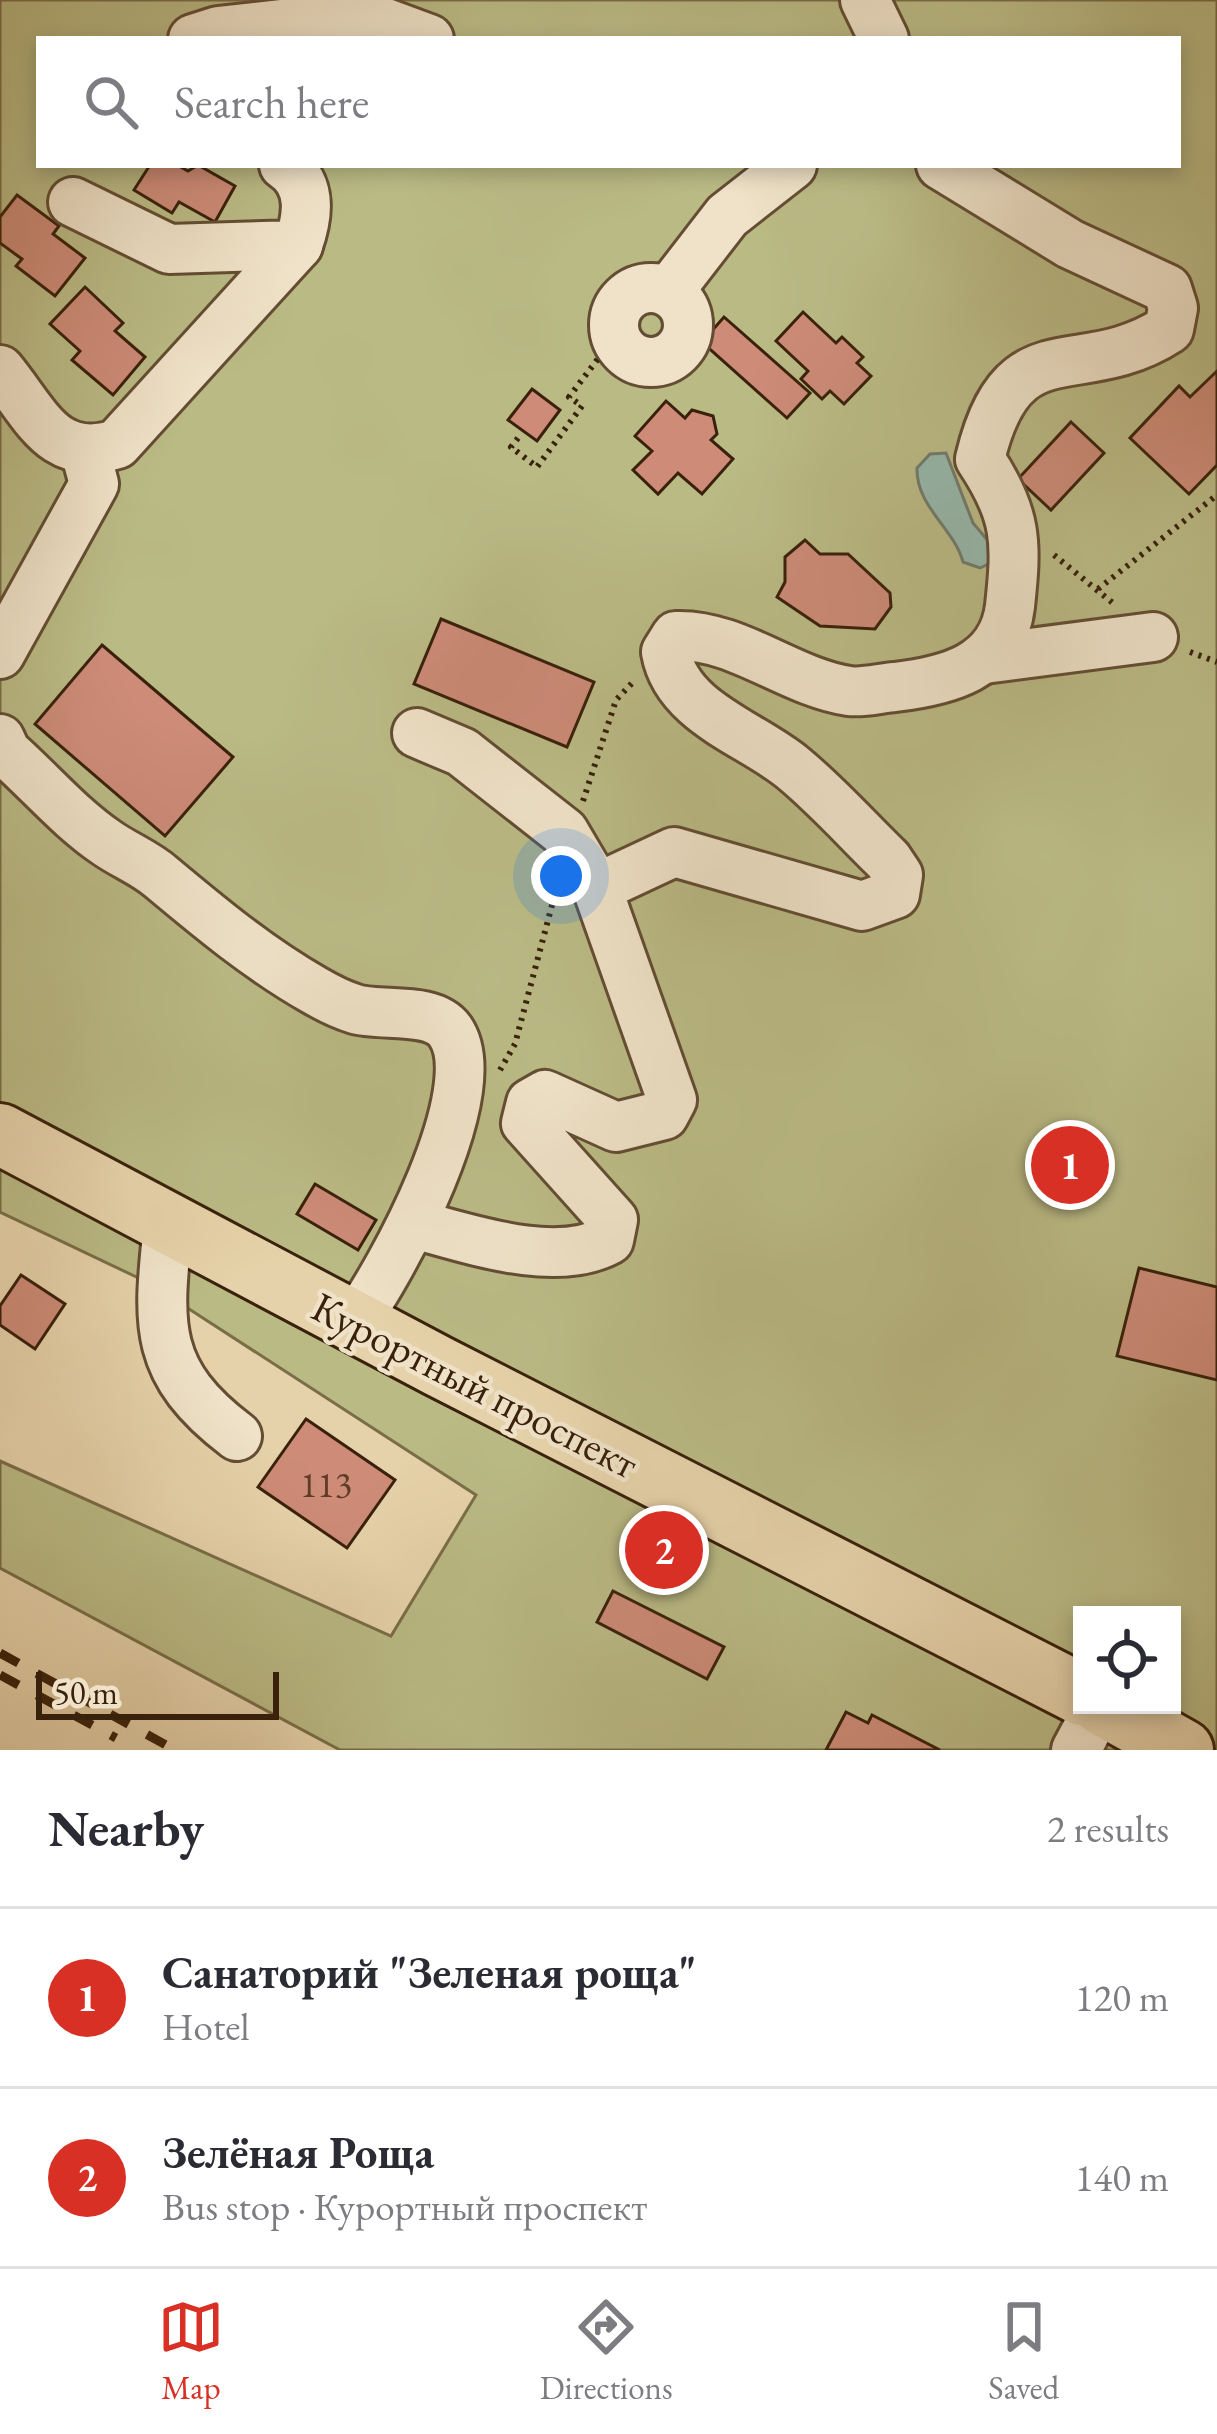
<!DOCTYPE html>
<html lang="en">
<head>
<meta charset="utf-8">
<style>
	:root { --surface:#fff; --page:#f2f2f3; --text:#2b2b33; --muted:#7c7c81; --line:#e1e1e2; --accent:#d93025 }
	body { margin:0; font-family:"EB Garamond",serif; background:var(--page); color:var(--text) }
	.controls { position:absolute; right:36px; bottom:36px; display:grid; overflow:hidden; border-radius:0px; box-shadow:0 6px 18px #0003 }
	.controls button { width:108px; height:108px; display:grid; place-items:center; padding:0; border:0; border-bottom:3px solid var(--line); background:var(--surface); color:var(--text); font:60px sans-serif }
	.scale { position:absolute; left:36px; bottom:30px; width:243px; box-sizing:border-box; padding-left:12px; border:6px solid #39210b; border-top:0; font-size:33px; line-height:42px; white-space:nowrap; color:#39210b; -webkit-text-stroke:9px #efe2c8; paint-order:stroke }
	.you { position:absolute; left:561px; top:876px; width:42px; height:42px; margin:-30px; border:9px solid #fff; border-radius:50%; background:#1a73e8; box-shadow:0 0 0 18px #1a73e833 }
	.badge { display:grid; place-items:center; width:78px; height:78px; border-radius:50%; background:var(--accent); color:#fff; font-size:39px; font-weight:700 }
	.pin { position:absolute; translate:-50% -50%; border:6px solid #fff; box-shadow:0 3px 12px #0006 }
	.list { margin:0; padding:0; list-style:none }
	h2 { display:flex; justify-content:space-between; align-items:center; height:156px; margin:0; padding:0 48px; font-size:51px }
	h2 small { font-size:39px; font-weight:400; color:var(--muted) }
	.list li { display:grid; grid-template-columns:78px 1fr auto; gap:36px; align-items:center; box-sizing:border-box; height:180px; padding:0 48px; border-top:3px solid var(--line) }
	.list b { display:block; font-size:45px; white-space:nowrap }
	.list p { margin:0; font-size:39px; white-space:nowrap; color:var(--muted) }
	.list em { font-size:39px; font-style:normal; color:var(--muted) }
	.icon { flex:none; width:66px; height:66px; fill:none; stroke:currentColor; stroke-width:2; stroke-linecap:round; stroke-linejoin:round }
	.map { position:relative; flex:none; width:1217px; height:1750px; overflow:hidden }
	.search { position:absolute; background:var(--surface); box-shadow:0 6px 18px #0003; left:36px; right:36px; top:36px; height:132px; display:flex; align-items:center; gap:30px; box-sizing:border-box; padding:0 42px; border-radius:0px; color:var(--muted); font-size:45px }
	.sheet { height:516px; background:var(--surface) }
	nav { display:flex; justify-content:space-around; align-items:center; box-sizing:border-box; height:168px; border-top:3px solid var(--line); background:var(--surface); font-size:33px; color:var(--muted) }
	nav a { display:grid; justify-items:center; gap:6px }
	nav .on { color:var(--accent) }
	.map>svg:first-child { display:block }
</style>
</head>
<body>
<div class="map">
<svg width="1217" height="1750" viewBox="0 0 1217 1750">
	<rect width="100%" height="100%" fill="#e6d2aa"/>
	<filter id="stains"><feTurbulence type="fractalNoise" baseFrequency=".00167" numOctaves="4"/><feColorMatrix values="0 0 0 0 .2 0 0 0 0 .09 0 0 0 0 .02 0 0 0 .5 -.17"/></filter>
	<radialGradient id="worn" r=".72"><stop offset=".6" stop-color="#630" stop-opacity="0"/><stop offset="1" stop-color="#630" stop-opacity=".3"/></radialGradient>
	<!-- green -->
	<path fill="#baba85" stroke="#7a6e48" stroke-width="3" fill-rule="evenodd" d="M0,0H1217V1750H340L0,1568V1461L391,1636L476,1495L149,1283L0,1212ZM39,39H1178V165H39ZM1082,1615H1172V1705H1082Z"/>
	<!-- water -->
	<path fill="#96b7ab" stroke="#717b6b" stroke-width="3" d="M946,453L973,523L995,549V561L980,568L963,562C954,528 916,507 917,468L930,454Z"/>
	<!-- building -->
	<g fill="#cd8b78" stroke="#39210b" stroke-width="3">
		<path d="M150,165H177L188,171L198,165L235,186L215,222L179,202L172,213L134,190Z"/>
		<path d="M17,195L59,226L53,234L85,258L55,296L16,266L22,259L0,243V217Z"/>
		<path d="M85,287L123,323L115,331L145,357L113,395L72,360L80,351L50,324Z"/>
		<path d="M803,312L836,343L842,337L863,357L857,363L871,376L844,404L830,391L822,399L801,379L808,371L776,341Z"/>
		<path d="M724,317L810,393L787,418L702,342Z"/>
		<path d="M1217,371V465L1189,494L1130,438L1179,386L1190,397Z"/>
		<path d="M532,389L560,410L537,441L508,420Z"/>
		<path d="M666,401L685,418L692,410L713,416L717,434L711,440L733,459L702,494L678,473L658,494L633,470L652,451L635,436Z"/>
		<path d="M1071,422L1104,453L1051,510L1018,479Z"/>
		<path d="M805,540L820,554H848L890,593L891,607L875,629L820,626L777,597L785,582V557Z"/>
		<path d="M441,619L594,682L567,747L414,684Z"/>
		<path d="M102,645L233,757L165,836L35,724Z"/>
		<path d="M315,1184L376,1220L358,1250L297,1214Z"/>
		<path d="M1139,1268L1217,1287V1380L1117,1356Z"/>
		<path d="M21,1275L65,1304L35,1349L0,1325V1306Z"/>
		<path d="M306,1419L395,1480L347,1548L258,1487Z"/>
		<path d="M613,1591L724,1647L707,1679L597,1622Z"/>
		<path d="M846,1712L868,1723L872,1715L940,1750H826Z"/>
	</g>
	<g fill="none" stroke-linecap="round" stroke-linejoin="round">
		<!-- minor casing -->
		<g stroke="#644d33" stroke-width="54">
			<g id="minor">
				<path d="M865,0L884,39"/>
				<path d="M193,39L218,31L364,15L429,39"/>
				<path d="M73,202L169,249L298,245C308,217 313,184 284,165"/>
				<circle cx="651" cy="325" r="37"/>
				<path d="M669,291L727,216L792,165"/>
				<path d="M0,370C37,415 53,464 117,444L298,245"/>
				<path d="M0,654L94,484L86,454"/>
				<path d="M984,659L1153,637"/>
				<path d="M417,733L462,752L564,832L597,888"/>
				<path d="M0,739L6,752C39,781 70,818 107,843C124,855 145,863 161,877C210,918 258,958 314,990C326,997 342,1005 355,1009C382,1017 432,1006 450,1031C491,1089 391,1273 354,1322"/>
				<path d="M414,1224C470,1239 556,1269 609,1240L613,1220L526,1123L531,1103L545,1095L616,1127L664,1115L672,1100L597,888L674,852L862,906L895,894L898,875L888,860C857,830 827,796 793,768C751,733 677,713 666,652L676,636C737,634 789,682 849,691C863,693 881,688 895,687C946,681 1003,668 1010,606C1017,542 1017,514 980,459C1013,321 1078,388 1169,329L1173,308L1167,289L1070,244L941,165"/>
				<path d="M168,1225C158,1323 151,1371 237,1436"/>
				<path d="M1076,1750L1100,1705"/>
			</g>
		</g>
		<!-- major casing -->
		<g stroke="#39210b" stroke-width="66">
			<g id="major">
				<path d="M0,1134L438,1366L1082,1695"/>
				<path d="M1103,1705L1183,1750"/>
			</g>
		</g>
		<!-- path -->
		<g stroke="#39210b" stroke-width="6" stroke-dasharray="3 6" stroke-linecap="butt">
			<path d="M518,438L511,447L537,467L582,406L569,397L616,335"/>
			<path d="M1054,555L1114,604"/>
			<path d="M1098,589L1217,495"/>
			<path d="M1190,652L1217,662"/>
			<path d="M583,801L616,700L633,682"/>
			<path d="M500,1070L515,1044L555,894"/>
		</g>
		<!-- minor -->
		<use href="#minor" stroke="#efe2c8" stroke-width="48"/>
		<!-- major -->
		<use href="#major" stroke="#e6d2aa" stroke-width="60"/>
		<!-- rail -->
		<g stroke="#39210b" stroke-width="9" stroke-dasharray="21 21" stroke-linecap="butt">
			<path d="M0,1653L175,1750"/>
			<path d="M0,1675L116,1738"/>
		</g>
	</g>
	<g text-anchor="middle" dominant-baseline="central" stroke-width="9" stroke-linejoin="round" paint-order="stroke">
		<!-- number labels -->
		<g font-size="36" fill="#5e3c26">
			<text x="326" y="1484">113</text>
		</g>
		<!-- street labels -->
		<g font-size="42" fill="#39210b" stroke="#efe2c8">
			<text transform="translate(475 1385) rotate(27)">Курортный проспект</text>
		</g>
	</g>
	<rect width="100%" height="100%" filter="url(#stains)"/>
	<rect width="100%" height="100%" fill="url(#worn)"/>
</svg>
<div class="controls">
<button><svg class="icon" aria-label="locate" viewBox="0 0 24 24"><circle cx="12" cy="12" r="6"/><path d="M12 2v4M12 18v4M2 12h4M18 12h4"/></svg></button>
</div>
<div class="scale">50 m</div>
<div class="you"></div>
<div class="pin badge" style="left:1070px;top:1165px">1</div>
<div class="pin badge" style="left:664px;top:1550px">2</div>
<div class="search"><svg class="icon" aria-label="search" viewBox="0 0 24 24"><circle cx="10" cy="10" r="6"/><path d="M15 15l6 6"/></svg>Search here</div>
</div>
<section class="sheet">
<h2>Nearby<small>2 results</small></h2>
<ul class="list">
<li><span class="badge">1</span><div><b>Санаторий &quot;Зеленая роща&quot;</b><p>Hotel</p></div><em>120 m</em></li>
<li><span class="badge">2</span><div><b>Зелёная Роща</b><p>Bus stop · Курортный проспект</p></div><em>140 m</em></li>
</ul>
</section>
<nav>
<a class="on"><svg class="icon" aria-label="map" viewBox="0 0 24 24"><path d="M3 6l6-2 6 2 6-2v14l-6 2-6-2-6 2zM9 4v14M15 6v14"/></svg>Map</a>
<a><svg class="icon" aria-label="directions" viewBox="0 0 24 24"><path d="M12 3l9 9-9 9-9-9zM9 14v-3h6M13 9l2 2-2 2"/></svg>Directions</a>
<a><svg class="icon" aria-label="saved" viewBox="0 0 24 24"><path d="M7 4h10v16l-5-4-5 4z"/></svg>Saved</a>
</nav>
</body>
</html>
